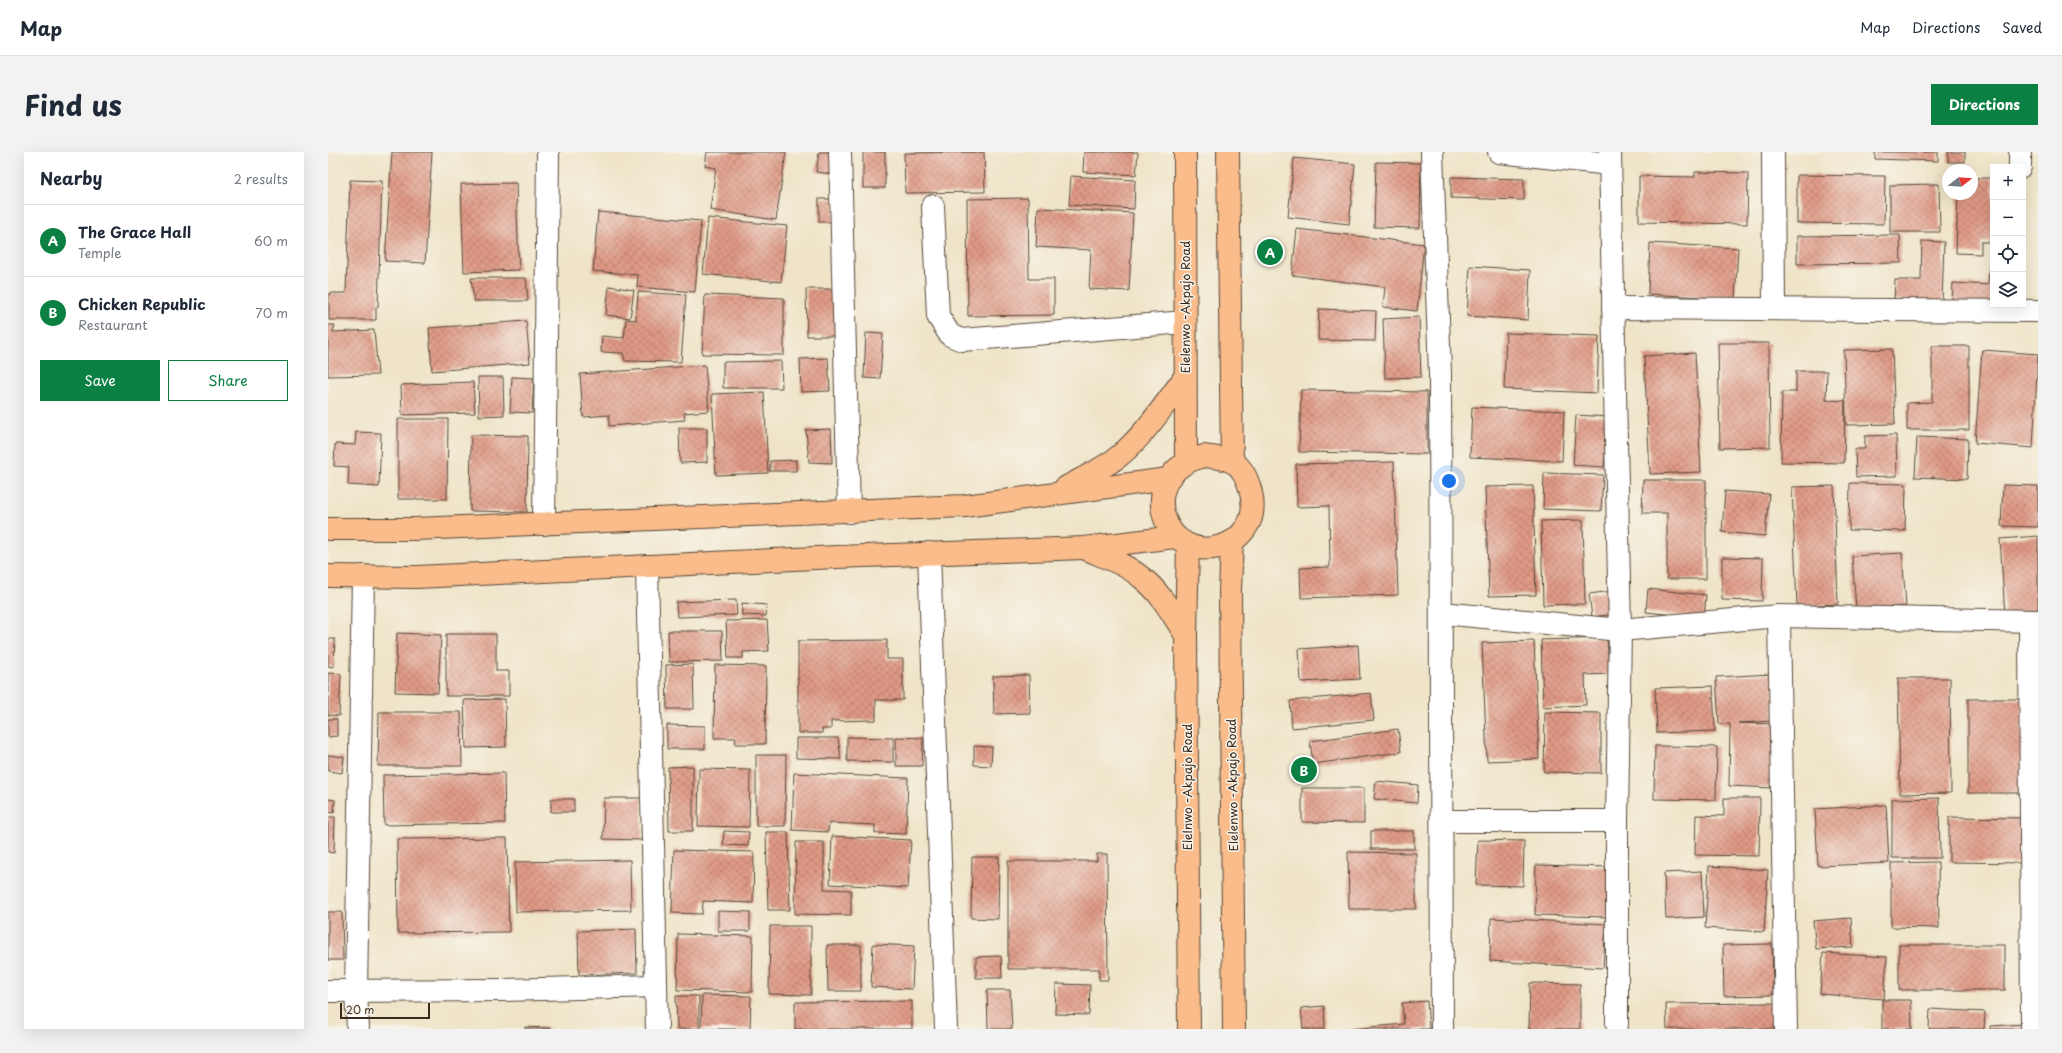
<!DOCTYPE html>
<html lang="en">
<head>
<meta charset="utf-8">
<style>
	:root { --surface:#fff; --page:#f2f2f3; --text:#1f2937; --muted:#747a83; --line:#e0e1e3; --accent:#0b8043 }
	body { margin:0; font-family:"Playpen Sans",sans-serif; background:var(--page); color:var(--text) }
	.controls { position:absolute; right:12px; top:12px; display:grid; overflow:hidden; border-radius:0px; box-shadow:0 4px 16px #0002 }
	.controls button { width:36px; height:36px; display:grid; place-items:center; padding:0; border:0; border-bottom:1px solid var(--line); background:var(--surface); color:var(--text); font:20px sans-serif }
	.compass { position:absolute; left:1614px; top:12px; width:36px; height:36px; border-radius:50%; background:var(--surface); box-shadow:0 4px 16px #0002; rotate:73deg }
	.scale { position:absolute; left:12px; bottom:10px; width:90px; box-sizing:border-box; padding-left:4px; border:2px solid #3b2a1e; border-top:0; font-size:11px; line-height:14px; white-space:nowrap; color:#3b2a1e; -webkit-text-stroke:3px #f7f3e8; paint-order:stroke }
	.you { position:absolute; left:1121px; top:329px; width:14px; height:14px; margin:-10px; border:3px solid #fff; border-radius:50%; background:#1a73e8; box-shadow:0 0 0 6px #1a73e833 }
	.badge { display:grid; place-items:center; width:26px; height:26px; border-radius:50%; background:var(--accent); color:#fff; font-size:13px; font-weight:700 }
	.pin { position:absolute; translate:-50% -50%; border:2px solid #fff; box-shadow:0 1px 4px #0006 }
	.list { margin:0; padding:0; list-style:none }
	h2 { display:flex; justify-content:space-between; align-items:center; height:52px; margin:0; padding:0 16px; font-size:17px }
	h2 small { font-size:13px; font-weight:400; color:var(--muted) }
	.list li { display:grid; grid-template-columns:26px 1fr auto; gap:12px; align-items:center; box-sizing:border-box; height:72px; padding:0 16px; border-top:1px solid var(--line) }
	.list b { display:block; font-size:15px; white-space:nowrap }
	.list p { margin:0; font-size:13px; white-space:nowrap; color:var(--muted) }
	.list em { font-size:13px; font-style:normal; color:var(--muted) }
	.actions { display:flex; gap:8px; padding:12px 16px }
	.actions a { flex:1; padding:9px 0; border:1px solid var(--accent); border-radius:0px; text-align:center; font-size:14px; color:var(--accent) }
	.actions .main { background:var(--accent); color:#fff }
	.icon { flex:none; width:22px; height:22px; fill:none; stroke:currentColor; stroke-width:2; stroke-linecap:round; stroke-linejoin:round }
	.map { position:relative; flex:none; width:1710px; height:877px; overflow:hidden; border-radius:0px }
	header { display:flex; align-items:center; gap:24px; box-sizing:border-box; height:56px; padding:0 20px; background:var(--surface); border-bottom:1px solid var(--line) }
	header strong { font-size:19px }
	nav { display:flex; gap:22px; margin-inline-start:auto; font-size:14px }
	.intro { display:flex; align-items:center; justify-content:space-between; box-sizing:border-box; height:96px; padding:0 24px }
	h1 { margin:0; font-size:28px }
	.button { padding:10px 18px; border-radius:0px; background:var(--accent); color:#fff; font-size:14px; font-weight:700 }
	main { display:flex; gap:24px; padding:0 24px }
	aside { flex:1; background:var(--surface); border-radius:0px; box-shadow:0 4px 16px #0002 }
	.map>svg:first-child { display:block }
</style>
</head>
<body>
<header>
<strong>Map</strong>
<nav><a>Map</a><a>Directions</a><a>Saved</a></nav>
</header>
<div class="intro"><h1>Find us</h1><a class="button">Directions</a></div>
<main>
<aside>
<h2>Nearby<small>2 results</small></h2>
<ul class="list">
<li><span class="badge">A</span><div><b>The Grace Hall</b><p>Temple</p></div><em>60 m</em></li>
<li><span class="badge">B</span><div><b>Chicken Republic</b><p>Restaurant</p></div><em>70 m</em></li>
</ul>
<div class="actions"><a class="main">Save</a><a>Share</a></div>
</aside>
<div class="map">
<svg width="1710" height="877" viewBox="0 0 1710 877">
	<defs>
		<pattern id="building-cross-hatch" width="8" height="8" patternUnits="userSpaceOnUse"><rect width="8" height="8" fill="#e09a86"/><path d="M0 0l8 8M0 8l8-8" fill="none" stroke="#b77e6d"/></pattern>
	</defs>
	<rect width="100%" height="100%" fill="#f7f3e8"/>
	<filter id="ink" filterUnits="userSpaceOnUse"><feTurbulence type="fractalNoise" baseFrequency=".025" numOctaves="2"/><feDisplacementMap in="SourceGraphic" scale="8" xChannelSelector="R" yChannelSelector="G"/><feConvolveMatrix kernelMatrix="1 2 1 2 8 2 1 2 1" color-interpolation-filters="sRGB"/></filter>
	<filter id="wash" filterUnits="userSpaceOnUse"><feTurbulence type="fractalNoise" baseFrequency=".012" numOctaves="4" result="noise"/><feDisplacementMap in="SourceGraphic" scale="16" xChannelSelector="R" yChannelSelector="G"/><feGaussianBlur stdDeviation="0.9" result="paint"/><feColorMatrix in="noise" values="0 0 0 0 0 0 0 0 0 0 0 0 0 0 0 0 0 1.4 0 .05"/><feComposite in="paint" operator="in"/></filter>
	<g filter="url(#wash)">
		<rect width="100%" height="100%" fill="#efe4c8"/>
		<g id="blocks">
			<!-- building -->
			<g fill="url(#building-cross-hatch)">
				<path d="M64,0H104L97,111L57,109Z"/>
				<path d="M379,0H458L448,68L382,58L388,16L377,14Z"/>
				<path d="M491,0H506L504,22L488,20Z"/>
				<rect x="535" y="0" width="22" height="36"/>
				<path d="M656,0L657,40L577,41L576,1Z"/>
				<path d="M756,0H810L808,23L755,20Z"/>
				<path d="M1547,0H1610V9L1547,7Z"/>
				<rect x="1620" y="0" width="17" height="10"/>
				<path d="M966,6L1027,12L1021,72L960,65Z"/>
				<path d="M1048,10L1093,11L1092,76L1046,75Z"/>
				<path d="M1367,20L1420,21L1419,72L1311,70V24L1367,25Z"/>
				<path d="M1469,23L1557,24L1556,72L1469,71Z"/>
				<path d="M743,24L807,28L806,57L741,53Z"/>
				<path d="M1123,25L1196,27V48L1123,46Z"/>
				<path d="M1644,26H1665V90H1653V102L1628,101L1630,42H1644Z"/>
				<path d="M22,28L54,29L50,155H48V168H1V141H18Z"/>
				<path d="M188,31L191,118L136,120L133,32Z"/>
				<path d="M1611,32L1612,80H1562V33Z"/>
				<path d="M700,46L701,127H726V163L640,164L639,47Z"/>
				<rect x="491" y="47" width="15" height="23"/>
				<path d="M710,56L805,61L801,139L761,137L763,98L708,95Z"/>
				<path d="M270,60L373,69L367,140L309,135L310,123L265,119Z"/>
				<path d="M380,66L459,74L453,130L375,122Z"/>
				<path d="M969,77L1096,92L1089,159L1055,155L1057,135L964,123Z"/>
				<path d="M1572,83L1573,111L1469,112V84Z"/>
				<path d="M1594,89L1616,90L1614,150L1566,148L1567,128H1593Z"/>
				<path d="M1322,91L1410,96L1407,147L1320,142Z"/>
				<path d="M1142,114L1202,118L1200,168L1139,164Z"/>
				<path d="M1661,114H1665V153L1624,150L1625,131L1660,133Z"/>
				<path d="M143,126H198L200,149H146Z"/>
				<path d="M281,134L306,138L302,166L278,163Z"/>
				<path d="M478,137H508V184H479Z"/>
				<path d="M310,140L358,143L353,210L297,209L295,201L273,200L274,184L296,186L298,167L308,168Z"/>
				<path d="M377,143L456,146V203L374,202Z"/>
				<path d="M991,157L1048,159L1047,189L990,188Z"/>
				<path d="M1091,165L1093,225L1057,226L1055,167Z"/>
				<path d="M198,169L202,211L104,219L101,176Z"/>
				<path d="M0,173H7L5,180L46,178L50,223L0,224Z"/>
				<path d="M538,181L555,182L552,227L536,226Z"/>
				<path d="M1178,181L1271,184L1269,241L1176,237Z"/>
				<path d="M1390,191H1441L1442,295L1392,296Z"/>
				<path d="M1604,194H1641V278H1579V251L1604,250Z"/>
				<path d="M1564,197L1567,272L1518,273L1516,198Z"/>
				<path d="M1654,198L1710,202L1705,296L1647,291Z"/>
				<path d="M1367,201L1373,320L1322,322L1316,204Z"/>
				<path d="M500,206L502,239L473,240L472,207Z"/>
				<path d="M453,209L454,236H395V210Z"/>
				<path d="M377,213L381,259L356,261L357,268L281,274V263L255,265L252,222Z"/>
				<path d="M1468,219H1499L1498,248L1517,249L1516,311L1453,310L1454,240H1468Z"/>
				<path d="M150,225H175L176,263L151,264Z"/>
				<path d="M184,225L206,226L204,261L182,260Z"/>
				<path d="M145,230L147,261L74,263L73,233Z"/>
				<path d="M973,238L1099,240V302L971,300Z"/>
				<path d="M436,240L440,321L388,323L384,242Z"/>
				<path d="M1144,255L1236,259L1234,309L1142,305Z"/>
				<path d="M1248,263L1280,265L1276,315L1245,313Z"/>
				<path d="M70,267H120L119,347H70Z"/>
				<path d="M351,276H379V310L352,311Z"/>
				<path d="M503,277L504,311L481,310L478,278Z"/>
				<path d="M28,280L53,281L51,335L20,333L21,315L6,314L7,292L27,293Z"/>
				<path d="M143,283L200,284L199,360L142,359Z"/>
				<path d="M1568,283L1569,324L1528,325L1527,297H1537V284Z"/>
				<path d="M1589,285L1640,287L1639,327L1587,325Z"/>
				<path d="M468,308V319H442V309Z"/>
				<path d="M1066,310L1070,443L973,446L972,416L1002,415L1001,354L969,355L968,312Z"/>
				<path d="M1216,321L1275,323L1273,359L1215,357Z"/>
				<path d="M1315,328H1378V427H1339V361H1314Z"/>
				<path d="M1522,331L1578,332L1577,379L1521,378Z"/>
				<path d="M1675,333L1710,334V375L1673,374Z"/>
				<path d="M1205,334L1208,443L1161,444L1157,335Z"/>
				<path d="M1506,334L1510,452L1469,454L1464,335Z"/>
				<path d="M1397,339L1441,342L1437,384L1394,380Z"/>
				<path d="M1255,368L1257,452L1215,453L1213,369Z"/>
				<path d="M1710,384V461L1677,463L1672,387Z"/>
				<path d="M1574,401L1578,454L1528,457L1524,404Z"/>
				<path d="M1394,405L1435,406L1434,449L1394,448Z"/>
				<path d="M1320,437L1378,443L1376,466L1318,460Z"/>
				<path d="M1284,439L1287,462L1264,465L1261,442Z"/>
				<path d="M408,448L409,463L349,465L348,450Z"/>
				<path d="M414,451L439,453L438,464L414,463Z"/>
				<path d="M439,468L441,499L415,500V506H400L398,469Z"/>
				<path d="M340,479H394L395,509L341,510Z"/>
				<path d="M69,481L113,483L110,541L67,540Z"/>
				<path d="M118,482H168V519H181V544H118Z"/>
				<path d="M1279,486L1281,522L1257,523L1258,553L1215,555L1213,488Z"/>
				<path d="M0,487H7L6,515L0,514Z"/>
				<path d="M559,488V507H575V548H548V568L503,569V577H494V581H470V489Z"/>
				<path d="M1206,489L1211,607L1159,609L1154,491Z"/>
				<path d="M1030,493L1032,527L973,530L971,497Z"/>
				<path d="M365,512L366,557H339L338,513Z"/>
				<path d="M387,513L438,514L437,592H407L408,586H386Z"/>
				<path d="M0,521L13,522L11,564L0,563Z"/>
				<path d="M1444,522L1447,569L1410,571L1447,572L1446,636L1401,634L1402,572H1391L1388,525Z"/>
				<path d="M701,523L702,561L666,562L665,524Z"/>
				<path d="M1570,526H1622L1623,641L1572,642Z"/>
				<path d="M1385,534L1387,579L1329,581L1327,536Z"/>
				<path d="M1043,541L1046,568L964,576L962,549Z"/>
				<path d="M177,547L178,595L138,596L136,548Z"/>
				<rect x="1640" y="547" width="54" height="94"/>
				<path d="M51,560H133L134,614H50Z"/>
				<path d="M1217,560L1273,561V621L1216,620Z"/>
				<path d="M0,567H9V584L0,585Z"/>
				<path d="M339,573L377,574V597H339Z"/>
				<path d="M1070,577L1073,600L985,612L982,589Z"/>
				<path d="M519,585L565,586V610L519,609Z"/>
				<path d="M568,585L595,586L594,614H568Z"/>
				<path d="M468,586H510L513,607L468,606Z"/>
				<path d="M646,594L664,595L663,614L646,613Z"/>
				<path d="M1327,594L1389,595L1388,648L1326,647Z"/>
				<path d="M0,603L16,605L14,621L0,619Z"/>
				<path d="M428,603H458L457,674H428Z"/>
				<path d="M365,614V679H341L340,615Z"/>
				<path d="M371,617L422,618L421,675L370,674Z"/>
				<path d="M176,621L177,671L56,673L55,623Z"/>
				<path d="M466,621L580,626L578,682L547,681V673L501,671L500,680L464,678Z"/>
				<path d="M1048,629L1090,633L1089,651L1046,647Z"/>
				<path d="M974,636H1036V671L974,670Z"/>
				<path d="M276,646H314V688L275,687Z"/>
				<path d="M1396,646H1432L1431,704L1367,703L1368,663L1396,664Z"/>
				<path d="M1611,646L1612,706H1564V647Z"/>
				<path d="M0,647L7,648L6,661L0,660Z"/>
				<rect x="223" y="647" width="23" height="13"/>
				<path d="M1558,653L1561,711L1490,714L1487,657Z"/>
				<path d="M0,665H7L6,701L0,700Z"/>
				<path d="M1621,665L1696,666V711L1621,710Z"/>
				<path d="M396,679L421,680L420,694L395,693Z"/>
				<rect x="1043" y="679" width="43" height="18"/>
				<path d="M438,680H460L462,758H440Z"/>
				<path d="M504,684L583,688L580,736L502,732Z"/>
				<path d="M179,686L181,780L70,781L69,687Z"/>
				<path d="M1150,688L1196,689L1195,734L1148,733Z"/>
				<path d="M468,690H496V737L523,738V763L467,762Z"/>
				<path d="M346,698L426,700L425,751L375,749L374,762L344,761Z"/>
				<path d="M1020,700L1088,701V757H1021Z"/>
				<path d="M769,702H779L780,828H771V817H680V709H769Z"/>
				<path d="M644,705H671L670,767L643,766Z"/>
				<path d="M302,708L303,758L188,760L187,710Z"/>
				<path d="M1610,710L1611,776L1563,775V711Z"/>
				<path d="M1208,713L1282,715L1281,765L1207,763Z"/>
				<path d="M1381,714L1440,718L1436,780L1377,776Z"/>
				<path d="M1374,719L1376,765L1338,767L1336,721Z"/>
				<path d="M390,759L422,760V779H390Z"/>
				<path d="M0,760H14L15,808H0Z"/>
				<path d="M1163,766L1278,772L1275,816L1162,809Z"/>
				<path d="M1523,766L1525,795L1488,797L1485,769Z"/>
				<path d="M442,774H483V843L441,842Z"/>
				<path d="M308,777L309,821L251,823L250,779Z"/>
				<path d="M350,782L425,784L424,840L349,838Z"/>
				<path d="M545,792L586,794L584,837L543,835Z"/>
				<path d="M1444,792L1445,843L1396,844L1395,793Z"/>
				<path d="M499,793H533V839H500Z"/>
				<rect x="1571" y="793" width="106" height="45"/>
				<path d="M1495,801L1559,805L1556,847L1492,842Z"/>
				<path d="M673,804L674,826H648V805Z"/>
				<path d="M1202,831L1252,832V877H1201Z"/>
				<path d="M728,832L762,833L761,863L727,862Z"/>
				<path d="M659,838H682L684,877H660Z"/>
				<path d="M374,843L423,844L422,877H373Z"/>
				<path d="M348,844H371V877H349Z"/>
				<path d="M1554,848H1583L1584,877H1554Z"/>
				<path d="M584,849V877H467V850Z"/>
				<path d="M1099,849L1101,877H1022L1076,872L1074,851Z"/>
				<path d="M1447,851V877H1339L1338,852Z"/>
				<path d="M996,854L997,877H975L973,856Z"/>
				<path d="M1602,857L1657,860L1656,877H1601Z"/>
				<path d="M1697,872L1698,877H1662V874Z"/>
				<path d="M197,875L223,876V877H197Z"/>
			</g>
		</g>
	</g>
	<g filter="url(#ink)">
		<use href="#blocks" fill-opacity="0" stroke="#564638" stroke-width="1"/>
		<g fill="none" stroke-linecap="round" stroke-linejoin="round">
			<!-- minor casing -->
			<g stroke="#564638" stroke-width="24">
				<g id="minor">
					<path d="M512,0L521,360"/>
					<path d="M1104,0L1112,222L1114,877"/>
					<path d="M1171,0L1282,12"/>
					<path d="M1282,0L1292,478L1289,669V872"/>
					<path d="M1445,0L1446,157"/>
					<path d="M1692,0V15"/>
					<path d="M605,54L610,164L622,183L634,188L857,170"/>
					<path d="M1285,156L1710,159"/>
					<path d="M216,372L220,0"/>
					<path d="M601,401L618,877"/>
					<path d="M319,414L329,877"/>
					<path d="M1114,461L1292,478L1451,464L1710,469"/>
					<path d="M1451,464L1458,877"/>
					<path d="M1702,469L1704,877"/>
					<path d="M1114,669H1289"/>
					<path d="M0,839L175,838L328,834"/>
					<path d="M30,877L28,840L35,424"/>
				</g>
			</g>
			<!-- major casing -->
			<g stroke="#564638" stroke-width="24">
				<g id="major">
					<path d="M857,0L858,310"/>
					<path d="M900,0L904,310"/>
					<path d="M876,304C885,305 895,306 903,309C920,317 928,349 923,366C919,377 909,388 899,392C836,418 802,322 876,304Z"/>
					<path d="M737,336C755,326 774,317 790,305C817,283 837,252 857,225"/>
					<path d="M0,377H87L637,354L840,327"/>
					<path d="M904,390L902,439L906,877"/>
					<path d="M860,393L858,483L861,877"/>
					<path d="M756,396C776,405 798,412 814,426C833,440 845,464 858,483"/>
					<path d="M0,424L89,425L509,405L756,396L847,385"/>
				</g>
			</g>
			<!-- minor -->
			<use href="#minor" stroke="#fff" stroke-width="22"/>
			<!-- major -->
			<use href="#major" stroke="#f9bc8a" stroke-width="22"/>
		</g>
	</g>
	<g text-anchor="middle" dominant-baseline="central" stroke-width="3" stroke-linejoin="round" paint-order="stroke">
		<!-- street labels -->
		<g font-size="12" fill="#3b2a1e" stroke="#f7f3e8">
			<text transform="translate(857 155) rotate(-90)">Elelenwo -Akpajo Road</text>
			<text transform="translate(904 633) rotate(-91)">Elelenwo -Akpajo Road</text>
			<text transform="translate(859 635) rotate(-90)">Elelnwo -Akpajo Road</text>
		</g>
	</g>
</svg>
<div class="controls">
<button>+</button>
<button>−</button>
<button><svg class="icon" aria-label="locate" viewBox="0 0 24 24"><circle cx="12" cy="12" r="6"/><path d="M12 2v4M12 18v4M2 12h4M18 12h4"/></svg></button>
<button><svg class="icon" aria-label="layers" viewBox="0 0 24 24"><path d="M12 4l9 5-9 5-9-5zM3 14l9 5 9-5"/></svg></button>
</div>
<svg class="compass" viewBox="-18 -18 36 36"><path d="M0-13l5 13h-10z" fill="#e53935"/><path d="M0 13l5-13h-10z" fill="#747a83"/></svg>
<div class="scale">20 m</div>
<div class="you"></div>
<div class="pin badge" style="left:942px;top:100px">A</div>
<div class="pin badge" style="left:976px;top:618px">B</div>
</div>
</main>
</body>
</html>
